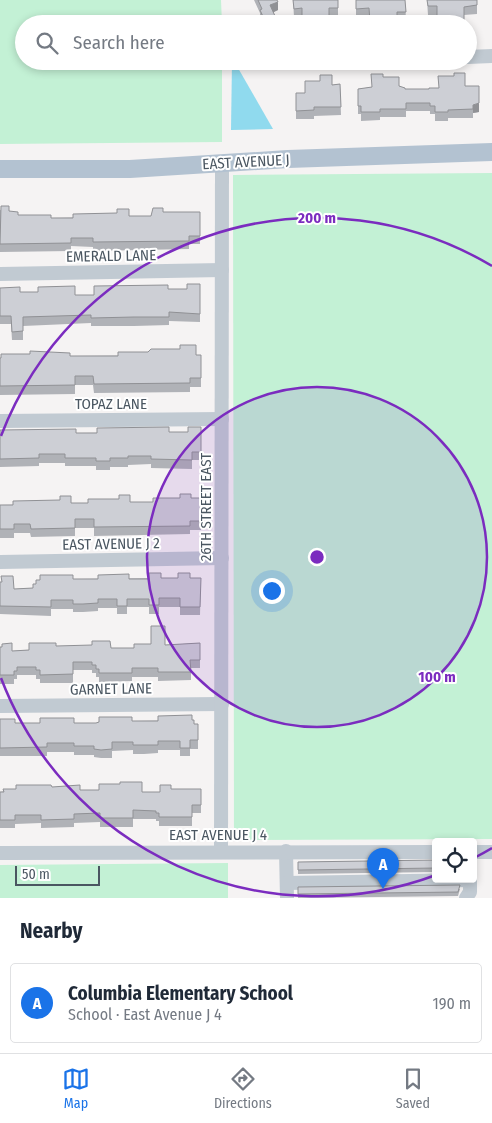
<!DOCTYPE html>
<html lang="en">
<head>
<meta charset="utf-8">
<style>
	:root { --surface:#fff; --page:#f2f2f3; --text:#1f2937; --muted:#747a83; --line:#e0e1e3; --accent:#1a73e8 }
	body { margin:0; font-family:"Fira Sans Condensed",sans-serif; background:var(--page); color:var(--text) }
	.controls { position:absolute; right:15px; bottom:15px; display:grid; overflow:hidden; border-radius:5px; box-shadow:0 2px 8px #0003 }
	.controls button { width:45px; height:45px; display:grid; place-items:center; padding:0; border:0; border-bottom:1px solid var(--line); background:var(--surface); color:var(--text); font:25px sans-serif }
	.scale { position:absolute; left:15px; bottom:12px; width:85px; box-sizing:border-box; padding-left:5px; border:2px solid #4a5661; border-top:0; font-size:14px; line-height:18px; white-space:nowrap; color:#4a5661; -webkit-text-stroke:4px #fff; paint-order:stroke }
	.you { position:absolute; left:271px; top:590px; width:18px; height:18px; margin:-12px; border:4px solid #fff; border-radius:50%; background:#1a73e8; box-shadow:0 0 0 8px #1a73e833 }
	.badge { display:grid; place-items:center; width:32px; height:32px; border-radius:50%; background:var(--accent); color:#fff; font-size:16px; font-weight:700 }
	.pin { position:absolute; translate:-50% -41px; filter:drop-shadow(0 1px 2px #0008) }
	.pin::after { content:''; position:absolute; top:26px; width:18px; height:15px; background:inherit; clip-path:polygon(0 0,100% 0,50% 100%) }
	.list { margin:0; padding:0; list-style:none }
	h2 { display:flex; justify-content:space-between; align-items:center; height:65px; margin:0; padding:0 20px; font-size:21px }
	h2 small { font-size:16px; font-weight:400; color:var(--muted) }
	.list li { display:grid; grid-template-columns:32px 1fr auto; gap:15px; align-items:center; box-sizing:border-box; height:80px; margin:0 10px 10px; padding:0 10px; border:1px solid var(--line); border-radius:5px }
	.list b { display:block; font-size:19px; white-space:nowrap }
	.list p { margin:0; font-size:16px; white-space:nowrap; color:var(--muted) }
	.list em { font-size:16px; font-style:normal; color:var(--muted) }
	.icon { flex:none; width:28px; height:28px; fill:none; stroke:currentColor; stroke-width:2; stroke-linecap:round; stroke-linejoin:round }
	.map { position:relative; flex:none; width:492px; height:898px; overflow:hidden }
	.search { position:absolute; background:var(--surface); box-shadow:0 2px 8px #0003; left:15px; right:15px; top:15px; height:55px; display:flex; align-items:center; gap:12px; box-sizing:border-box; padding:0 18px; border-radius:28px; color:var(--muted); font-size:19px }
	.sheet { height:155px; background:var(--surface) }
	nav { display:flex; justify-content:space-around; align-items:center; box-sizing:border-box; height:70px; border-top:1px solid var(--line); background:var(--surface); font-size:14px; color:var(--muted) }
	nav a { display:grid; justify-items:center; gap:2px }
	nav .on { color:var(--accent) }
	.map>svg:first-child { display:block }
</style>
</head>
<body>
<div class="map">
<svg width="492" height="898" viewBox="0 0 492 898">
	<rect width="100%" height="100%" fill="#f5f3f3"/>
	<!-- green -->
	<g fill="#c3f1d5">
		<path d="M0,0H221L222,24H24V61H222V142L0,144Z"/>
		<path d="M492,173V839L234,840L233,175Z"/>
		<path d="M228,863V898H0V865Z"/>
	</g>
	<!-- water -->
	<path fill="#90daee" d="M232,61H234L273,129L231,130Z"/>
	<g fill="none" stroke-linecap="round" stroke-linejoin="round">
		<!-- minor -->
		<g stroke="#c1cad2" stroke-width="14">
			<path d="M468,57L492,56"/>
			<path d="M0,274L222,270"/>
			<path d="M0,421L222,419"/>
			<path d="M0,562L222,558"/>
			<path d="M0,706L222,704"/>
			<path d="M221,851L222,163"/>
			<path d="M286,851L287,898"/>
			<path d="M473,852H492"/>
			<path d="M0,853L436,852"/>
			<path d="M287,883L470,880"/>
			<path d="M466,898L470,892V879"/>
		</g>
		<!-- major -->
		<path stroke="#b3c2d1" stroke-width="18" d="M0,169H130L288,159L492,152"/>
	</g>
	<!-- wall -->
	<g fill="#b0b2b7">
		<path d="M254,0H277L278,10L273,12L275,24H262L260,19V13Z"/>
		<path d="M293,0H338V16H329V24H302V17H294Z"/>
		<path d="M356,0H405L406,20L397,21V24H370L369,17H356Z"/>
		<path d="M427,0H477V14L464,15V24H437V15H428Z"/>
		<path d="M383,77L405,89H429L465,86L479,112L473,113V118H448V121H435V114H430V111H406V117H380V120L361,121V114H358V89L372,87Z"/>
		<path d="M340,84L341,115L314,116V119H296V93H305L332,85Z"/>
		<path d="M0,210L9,211L18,215L51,218L151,216L163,212H200V244H189V249L93,251V247L71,246V251L0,252Z"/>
		<path d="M200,284V322L169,321V325L134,326H91V323L23,326V340H12L11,324H0V288L20,292L75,295H94L168,289H187Z"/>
		<path d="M201,355V387H190V392L94,393L93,385H75V394L0,395V358L70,356Z"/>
		<path d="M201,427V460H192V469L151,468V464L128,465V467H110V470H96V466H65V463H39V466L0,467V430L76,433L188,432Z"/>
		<path d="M191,498H201V530H190V534L94,536V528H75V536L31,537L30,533H14V538H0V505L153,502Z"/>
		<path d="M161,578H201L200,615H180V607H159V614H149V607H127V614H117V608H98V611L83,612H73V609H51V616L0,614V582L14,589L33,588L36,584L73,579Z"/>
		<path d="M200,643V668H191V680L158,681V677H132V681L99,682V677H96V673H92V670H73V683H40V679H36V675H17V679H14V684H0V647L12,651L29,650L56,646L111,648H134L165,645Z"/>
		<path d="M0,719L15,723H96L132,721L192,720L194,724H198V749H190V756H180V750H158V753L144,754H133V750L112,751V758H101L94,757V755H74V752H47V756H0Z"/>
		<path d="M52,787L80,790L142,792H160L171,789H201V813H192V826H159V821H156V819H133V827H100V822L74,823V827L41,828V823L15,824V828H0V792L16,789Z"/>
		<path d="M436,860V872L298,874V862Z"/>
		<path d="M298,887L460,889L458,896L298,898Z"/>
	</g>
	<!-- shaded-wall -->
	<g fill="#909195">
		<path d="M278,2V10L270,14V5Z"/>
		<path d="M275,16V24H265V21Z"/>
		<path d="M479,103V112L473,113V105Z"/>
	</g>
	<!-- building -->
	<g fill="#cdcfd5" stroke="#909195">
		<path d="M258,0H277L278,2L270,5L275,16L265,21L260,10L262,9Z"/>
		<path d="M293,0H338V8H329V20H319V17L302,18V8L294,9Z"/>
		<path d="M356,0H405L406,12H397V21L370,22L369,8L356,9Z"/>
		<path d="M427,0H477V5L464,7V20H453V18H437V6H428Z"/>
		<path d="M454,73H465V86H479V103L473,105V109L448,110V112H435V106H430V103H406V109H380V112H361V106H358V89L372,87L371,74H383V77H399V86L405,88V89H429V88H439L438,76H454Z"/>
		<path d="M320,75H332V85L340,84L341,107H314V110L296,111V93H305V81H320Z"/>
		<path d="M1,206H9V211L18,212V215H51V218H73V214L117,213V209H129V216H151L153,208H163V212H200V236H189V241L93,242V238H71V243L0,244Z"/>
		<path d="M187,284H200V314L169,312V317H134L91,318V315L23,317V331L12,332L11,316H0V288L20,287V292H38V287L75,286V295H94V286L168,285V289H187Z"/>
		<path d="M180,345H196V355H201V378H190V383L94,384L93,376H75V385L0,386V358H1V354H30V351L70,353V356H118V352H148L151,349H180Z"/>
		<path d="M169,427V432H188V427H201V452H192V460L151,459V456H128V458H110V461H96V458H65V454H39V458L0,459V430L76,429V433H97V428Z"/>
		<path d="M180,494H191V498H201V521H190V526L94,527V519H75V528L31,529L30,524H14V529H0V505H13V501L60,500V496H71V503H88V499H119V495H130V502H153V498H180Z"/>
		<path d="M149,573H161V578H178V573H190V578H201L200,607H180V598H159V605H149V599H127V606H117V599H98V603L83,604H73V600H51V607L0,606V582H2L1,576H13L14,589L33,588V584H36V580H40V575H73V579H98V575L129,574V579H149Z"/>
		<path d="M151,626H165V645L200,643V660H190L191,672H158V668H132V673H99V669H96V665H92V662H73V674L40,675V670H36V667H17V671H14V675H0V647H2V644L12,643V651L29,650V643H56V646L92,645V641H110L111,648H134V644H151Z"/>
		<path d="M192,715V720H194V724H198V740H190V748H180V741H158V745H133V742H112V749L101,750L94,749V746H74V743H47V747L0,748V719H15V723H40V718H74V723H96L99,722V717H132V721H158V716Z"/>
		<path d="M120,782H142V792H160V785H171V789H201V805H192V817H159V813H156V811L133,810V818H100V813L74,814V819L41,820V815H15V820H0V792H4L3,789H16V785H51L52,787L80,785V790H99V784H120Z"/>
		<path d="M436,860V868L298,870V862Z"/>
		<path d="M460,885L458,892L298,894V887Z"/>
	</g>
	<!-- distance rings -->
	<circle cx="317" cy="557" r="170" fill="#7b2cbf" fill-opacity=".12"/>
	<g fill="none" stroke="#7b2cbf" stroke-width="2.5">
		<circle cx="317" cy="557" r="170"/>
		<path d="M492 848A339 339 0 0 1 474 858M436 875A339 339 0 0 1 1 678M1 436A339 339 0 0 1 492 266"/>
	</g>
	<g text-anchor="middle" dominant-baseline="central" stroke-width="4" stroke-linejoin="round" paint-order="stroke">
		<!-- street labels -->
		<g font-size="15" fill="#4a5661" stroke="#fff">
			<text transform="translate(246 162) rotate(-3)">EAST AVENUE J</text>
			<text transform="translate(111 256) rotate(-1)">EMERALD LANE</text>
			<text x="111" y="404">TOPAZ LANE</text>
			<text transform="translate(206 507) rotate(-90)">26TH STREET EAST</text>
			<text transform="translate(111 544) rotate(-1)">EAST AVENUE J 2</text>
			<text transform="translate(111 689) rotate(-1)">GARNET LANE</text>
			<text x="218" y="835">EAST AVENUE J 4</text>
		</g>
	</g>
	<circle cx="317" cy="557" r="8" fill="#7b2cbf" stroke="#fff" stroke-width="2.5"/>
	<g font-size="15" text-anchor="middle" font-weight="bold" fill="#7b2cbf" stroke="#fff" stroke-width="4" stroke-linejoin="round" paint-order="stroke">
		<text x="317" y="223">200 m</text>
		<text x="437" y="682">100 m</text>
	</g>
</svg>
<div class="controls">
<button><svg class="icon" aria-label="locate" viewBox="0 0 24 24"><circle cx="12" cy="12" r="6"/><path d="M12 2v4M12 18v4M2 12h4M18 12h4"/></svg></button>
</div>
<div class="scale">50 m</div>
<div class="you"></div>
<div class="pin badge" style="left:383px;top:889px">A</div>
<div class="search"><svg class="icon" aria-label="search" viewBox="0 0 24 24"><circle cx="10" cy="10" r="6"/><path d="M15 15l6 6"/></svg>Search here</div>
</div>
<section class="sheet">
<h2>Nearby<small></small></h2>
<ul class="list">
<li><span class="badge">A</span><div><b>Columbia Elementary School</b><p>School · East Avenue J 4</p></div><em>190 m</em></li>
</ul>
</section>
<nav>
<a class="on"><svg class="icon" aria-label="map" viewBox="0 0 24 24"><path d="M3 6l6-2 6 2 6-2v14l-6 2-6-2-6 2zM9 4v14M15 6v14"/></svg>Map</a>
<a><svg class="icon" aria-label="directions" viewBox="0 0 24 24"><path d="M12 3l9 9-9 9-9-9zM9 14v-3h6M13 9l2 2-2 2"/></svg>Directions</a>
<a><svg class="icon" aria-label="saved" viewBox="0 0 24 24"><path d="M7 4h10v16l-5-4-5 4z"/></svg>Saved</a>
</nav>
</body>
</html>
